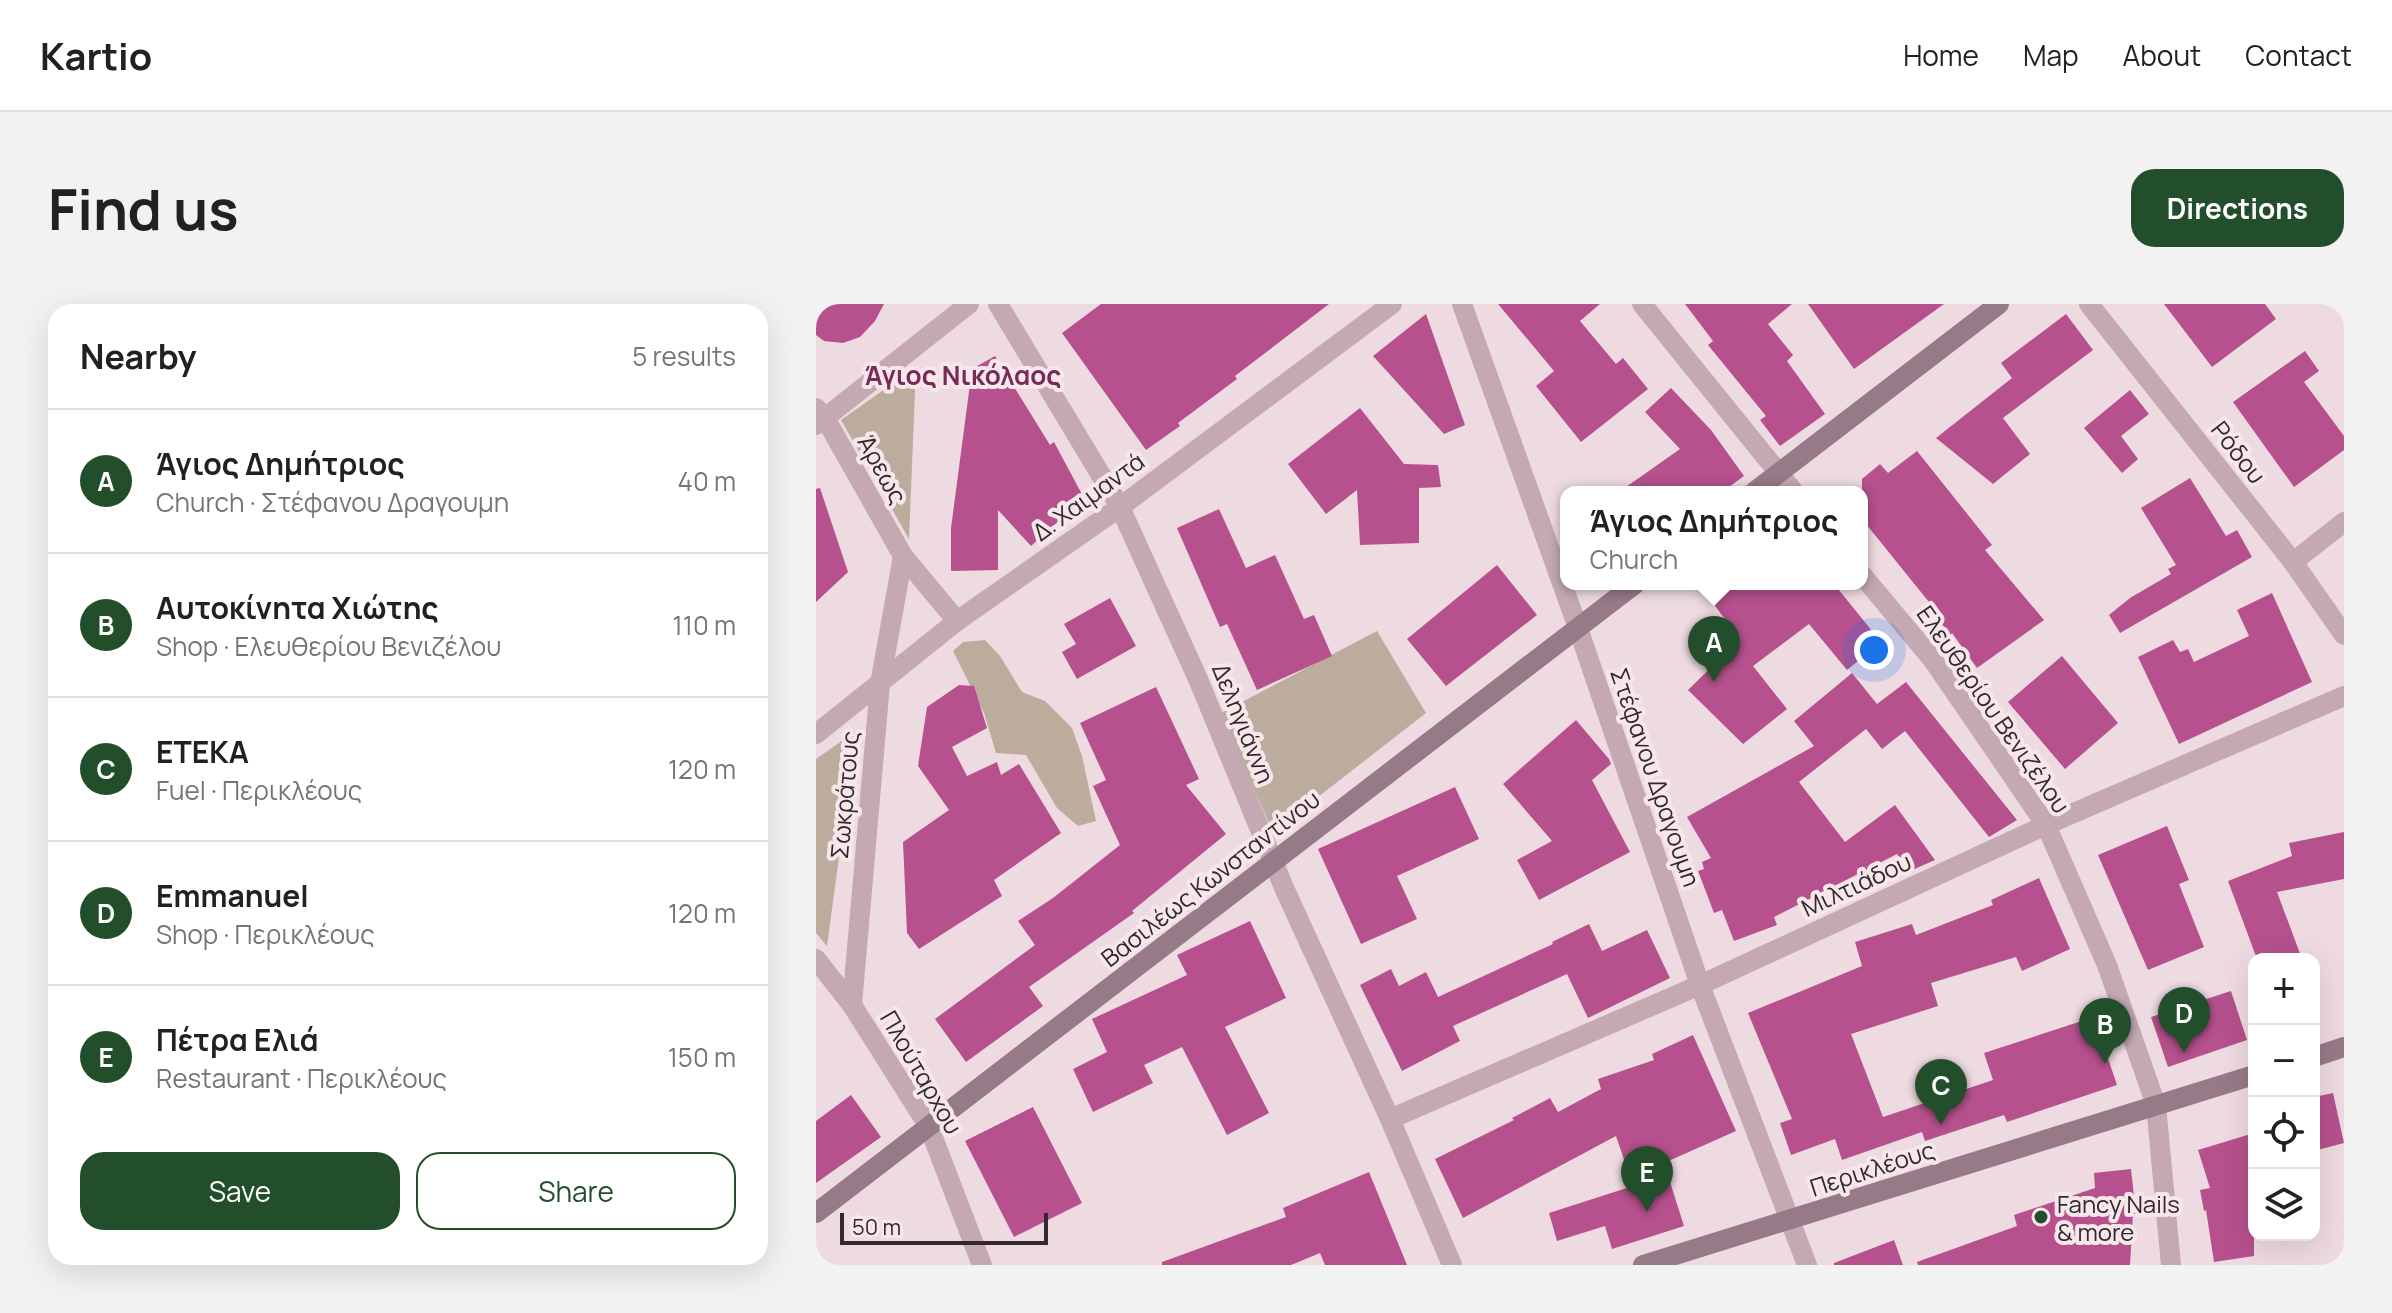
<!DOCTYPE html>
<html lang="en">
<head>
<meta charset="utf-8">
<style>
	:root { --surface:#fff; --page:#f2f2f2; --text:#202124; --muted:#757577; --line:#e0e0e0; --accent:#234e2c }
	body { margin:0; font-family:Manrope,sans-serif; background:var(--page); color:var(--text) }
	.controls { position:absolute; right:24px; bottom:24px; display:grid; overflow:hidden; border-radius:16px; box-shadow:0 8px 32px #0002 }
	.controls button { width:72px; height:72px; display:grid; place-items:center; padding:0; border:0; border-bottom:2px solid var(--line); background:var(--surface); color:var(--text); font:40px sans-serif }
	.scale { position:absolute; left:24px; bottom:20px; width:208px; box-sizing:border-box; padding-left:8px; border:4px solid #32282d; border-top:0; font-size:22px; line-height:28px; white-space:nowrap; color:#32282d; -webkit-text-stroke:6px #f6e7eb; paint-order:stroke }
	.you { position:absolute; left:1058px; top:346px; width:28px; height:28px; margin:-20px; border:6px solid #fff; border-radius:50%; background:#1a73e8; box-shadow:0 0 0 12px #1a73e833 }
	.badge { display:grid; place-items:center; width:52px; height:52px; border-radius:50%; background:var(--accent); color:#fff; font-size:26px; font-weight:700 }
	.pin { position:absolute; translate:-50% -66px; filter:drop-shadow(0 2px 4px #0008) }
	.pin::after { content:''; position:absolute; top:42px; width:28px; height:24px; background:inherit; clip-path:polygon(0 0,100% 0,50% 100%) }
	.popup { position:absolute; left:744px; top:182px; width:308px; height:104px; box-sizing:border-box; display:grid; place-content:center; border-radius:16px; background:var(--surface); filter:drop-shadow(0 2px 6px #0005); font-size:26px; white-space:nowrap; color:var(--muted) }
	.popup b { font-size:30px; color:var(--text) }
	.popup::after { content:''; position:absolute; left:50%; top:100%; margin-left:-16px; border:16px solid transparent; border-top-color:var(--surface) }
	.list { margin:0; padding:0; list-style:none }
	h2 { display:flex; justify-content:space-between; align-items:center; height:104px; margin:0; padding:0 32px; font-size:34px }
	h2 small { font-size:26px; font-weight:400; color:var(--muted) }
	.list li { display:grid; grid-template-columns:52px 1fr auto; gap:24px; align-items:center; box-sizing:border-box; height:144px; padding:0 32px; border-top:2px solid var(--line) }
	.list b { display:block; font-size:30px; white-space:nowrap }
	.list p { margin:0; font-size:26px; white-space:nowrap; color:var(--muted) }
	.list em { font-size:26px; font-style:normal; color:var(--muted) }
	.actions { display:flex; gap:16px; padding:24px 32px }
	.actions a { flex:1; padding:18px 0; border:2px solid var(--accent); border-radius:24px; text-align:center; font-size:28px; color:var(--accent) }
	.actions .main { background:var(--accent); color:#fff }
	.icon { flex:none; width:44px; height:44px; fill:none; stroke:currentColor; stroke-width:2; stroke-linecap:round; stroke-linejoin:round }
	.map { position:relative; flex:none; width:1528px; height:961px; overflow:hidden; border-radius:24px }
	header { display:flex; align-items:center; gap:48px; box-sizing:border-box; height:112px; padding:0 40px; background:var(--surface); border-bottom:2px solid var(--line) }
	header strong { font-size:38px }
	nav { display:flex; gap:44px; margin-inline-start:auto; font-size:28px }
	.intro { display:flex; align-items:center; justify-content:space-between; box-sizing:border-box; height:192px; padding:0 48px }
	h1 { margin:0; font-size:56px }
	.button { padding:20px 36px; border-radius:24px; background:var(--accent); color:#fff; font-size:28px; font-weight:700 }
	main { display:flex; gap:48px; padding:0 48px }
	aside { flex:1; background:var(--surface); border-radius:24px; box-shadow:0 8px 32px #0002 }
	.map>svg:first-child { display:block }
</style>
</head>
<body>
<header>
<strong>Kartio</strong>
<nav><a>Home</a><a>Map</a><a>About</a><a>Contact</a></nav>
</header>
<div class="intro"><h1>Find us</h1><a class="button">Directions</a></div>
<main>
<aside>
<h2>Nearby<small>5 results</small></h2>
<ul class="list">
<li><span class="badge">A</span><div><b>Άγιος Δημήτριος</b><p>Church · Στέφανου Δραγουμη</p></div><em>40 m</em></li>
<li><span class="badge">B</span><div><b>Αυτοκίνητα Χιώτης</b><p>Shop · Ελευθερίου Βενιζέλου</p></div><em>110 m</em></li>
<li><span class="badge">C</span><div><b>ΕΤΕΚΑ</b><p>Fuel · Περικλέους</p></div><em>120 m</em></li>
<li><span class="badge">D</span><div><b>Emmanuel</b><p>Shop · Περικλέους</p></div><em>120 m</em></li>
<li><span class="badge">E</span><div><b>Πέτρα Ελιά</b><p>Restaurant · Περικλέους</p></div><em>150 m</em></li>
</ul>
<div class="actions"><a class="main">Save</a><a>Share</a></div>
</aside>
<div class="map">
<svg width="1528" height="961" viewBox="0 0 1528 961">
	<rect width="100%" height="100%" fill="#eedbe1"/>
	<!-- green -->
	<g fill="#bbac9d">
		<path d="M100,63L93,235L25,116Z"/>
		<path d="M561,327L610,409L457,528L405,409Z"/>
		<path d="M169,336L184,352L206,388L229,397L256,424L266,452L280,517L262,522L241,504L210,451L180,449L168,409L137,347L147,338Z"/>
		<path d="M40,427L11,642L0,629V455Z"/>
	</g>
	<!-- building -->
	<g fill="#b6518d">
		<path d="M0,0H68L59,17L44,33L27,39L8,37L0,31Z"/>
		<path d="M285,0H513L419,72L421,75L362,119L364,122L330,146L246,29Z"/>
		<path d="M682,0H784L764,17L800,60L807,54L832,85L765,138L720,82L738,67Z"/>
		<path d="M869,0H976L952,20L977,51L971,57L1009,110L964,142L944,116L950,112L892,41L897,37Z"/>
		<path d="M992,0H1128L1038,65Z"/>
		<path d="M1348,0H1449L1460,15L1396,63Z"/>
		<path d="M610,10L649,121L628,130L557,52Z"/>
		<path d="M1250,10L1277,46L1187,114L1214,150L1177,180L1120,134L1196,74L1185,59Z"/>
		<path d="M1489,47L1503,67L1488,78L1528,132V146L1478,183L1417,98Z"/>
		<path d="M179,52L234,141L238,138L268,194L215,242L182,206V266L135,267V224L156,65Z"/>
		<path d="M855,84L895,126L928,172L906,188H803L864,145L829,108Z"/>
		<path d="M1314,86L1333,110L1305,132L1322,155L1306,169L1268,124Z"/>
		<path d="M544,104L588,160L622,161L625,183L603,184V239L544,241L541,186L510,210L472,160Z"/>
		<path d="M1101,147L1176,241L1169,246L1228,316L1161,364L1136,329L1134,331L1118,310L1121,308L1046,215V175L1064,160L1072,169Z"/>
		<path d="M1374,174L1410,232L1421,226L1436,253L1304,329L1293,311L1314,294L1355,270L1352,265L1360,261L1325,204Z"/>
		<path d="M4,184L32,268L0,298V185Z"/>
		<path d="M403,205L430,264L459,251L488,315L498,311L516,352L441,386L411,320L404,323L361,224Z"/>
		<path d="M681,261L721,311L630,382L591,335Z"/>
		<path d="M903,280H1018L1065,338L1031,366L993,320L937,362L971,405L927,440L872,386L924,335L890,290Z"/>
		<path d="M1456,289L1496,378L1363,440L1322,353L1357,336L1364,348L1372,345L1378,358L1433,332L1421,306Z"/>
		<path d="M294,294L320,342L261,375L246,348L260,340L248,320Z"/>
		<path d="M1246,352L1302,419L1249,465L1192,398Z"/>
		<path d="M1036,369L1061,400L1090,378L1201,516L1173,533L1089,427L1066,445L1050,425L983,478L1029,538L1079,501L1119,556L1094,567L1081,550L958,613L961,621L918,637L906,606L898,609L882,567L888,565L886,558L895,554L871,513L998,442L978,417Z"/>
		<path d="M143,381L158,382L171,424L136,443L151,472L181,458L185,471L203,460L245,529L178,576L186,592L103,645L91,629L87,538L133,506L102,462L111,403Z"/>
		<path d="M340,383L383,475L370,481L410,530L316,607L318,609L213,683L227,702L150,758L119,715L219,641L202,617L237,594L304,541L277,482L290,476L264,419Z"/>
		<path d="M760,416L793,455L795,460L776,476L814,548L723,596L701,556L736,537L687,480Z"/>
		<path d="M639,483L663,535L581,572L601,615L545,640L502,545Z"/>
		<path d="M1351,522L1373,576L1363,580L1388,643L1332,666L1282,551Z"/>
		<path d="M1528,528V575L1461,588L1486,655H1441L1412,577L1476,552L1473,539Z"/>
		<path d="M1223,574L1254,645L1206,667L1200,653L1115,679L1122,702L1035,730L1067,813L1177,776L1168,749L1278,713L1301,781L1191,818L1188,811L1109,837L1106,828L1026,856L1019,835L975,851L964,819L976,815L932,709L1046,662L1039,638L1096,620L1100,631L1177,601L1175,596Z"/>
		<path d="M434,617L470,694L409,723L453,809L411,831L366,743L328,761L337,779L277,808L257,765L291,748L276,715L371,671L361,651Z"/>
		<path d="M773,620L786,647L831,626L854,674L772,714L751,670L637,722L644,737L586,767L544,681L575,665L583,682L610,668L622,693L737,640L736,638Z"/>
		<path d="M1415,687L1431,736L1352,763L1335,713Z"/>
		<path d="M877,731L920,827L848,859L868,922L796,945L789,922L741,937L733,909L817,882L800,832L647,914L619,855L698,816L696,814L734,794L742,808L785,785L782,775L838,756L836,750Z"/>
		<path d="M1517,789L1528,839L1498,847V793Z"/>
		<path d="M35,791L65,833L0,879V817Z"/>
		<path d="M217,803L266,899L198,933L149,837Z"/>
		<path d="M1438,829V952L1398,958L1390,906L1388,907L1384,886L1394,884L1382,846Z"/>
		<path d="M1315,865L1320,910H1317L1314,961H1102L1101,958L1201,922L1198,911L1279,884L1278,869Z"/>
		<path d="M553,868L591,961H509L504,949L475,961H346V958L470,913L467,904Z"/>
		<path d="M1078,936L1087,961H1018V959Z"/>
	</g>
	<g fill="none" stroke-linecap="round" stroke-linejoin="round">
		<!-- street -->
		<g stroke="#c4a9b3" stroke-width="20">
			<path d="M182,0L304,203L382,375L469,586L574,815L636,961"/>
			<path d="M646,0L762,324L884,681L991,961"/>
			<path d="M826,0L978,188"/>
			<path d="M1273,0L1477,258L1528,331"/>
			<path d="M0,104L9,114L87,252L64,380L36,701"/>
			<path d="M0,121L153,0"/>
			<path d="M87,252L141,317"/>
			<path d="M1477,258L1528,218"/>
			<path d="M1046,271L1117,356L1230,521L1291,661L1340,801L1355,961"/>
			<path d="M0,430L141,317L304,203L576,0"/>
			<path d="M0,655L36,701L113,823L166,961"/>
			<path d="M574,815L884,681L1230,521L1528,392"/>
		</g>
		<!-- secondary -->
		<g stroke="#977a88" stroke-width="20">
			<path d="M938,188L1183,0"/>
			<path d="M1498,753L1528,743"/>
			<path d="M0,909L819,280"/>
			<path d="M827,961L1438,771"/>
		</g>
	</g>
	<!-- markers -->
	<circle fill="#234e2c" stroke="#f6e7eb" stroke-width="3" cx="1225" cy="913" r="8"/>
	<g text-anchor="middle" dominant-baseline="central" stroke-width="8" stroke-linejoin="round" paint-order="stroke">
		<!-- street labels -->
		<g font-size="24" fill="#32282d" stroke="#f6e7eb">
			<text transform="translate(1423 148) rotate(52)">Ρόδου</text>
			<text transform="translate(67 165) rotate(61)">Άρεως</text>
			<text transform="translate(272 192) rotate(-36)">Δ. Χαιμαντά</text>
			<text transform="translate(1178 405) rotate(55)">Ελευθερίου Βενιζέλου</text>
			<text transform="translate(428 419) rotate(68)">Δεληγιάννη</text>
			<text transform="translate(840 473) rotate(71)">Στέφανου Δραγουμη</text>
			<text transform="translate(28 491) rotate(-85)">Σωκράτους</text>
			<text transform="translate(394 574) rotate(-38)">Βασιλέως Κωνσταντίνου</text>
			<text transform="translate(1040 580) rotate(-25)">Μιλτιάδου</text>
			<text transform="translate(106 768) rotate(60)">Πλούταρχου</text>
			<text transform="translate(1056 864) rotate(-18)">Περικλέους</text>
		</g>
		<!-- poi labels -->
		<g font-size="24" fill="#32282d" stroke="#f6e7eb" text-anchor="start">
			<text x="1241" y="899">Fancy Nails<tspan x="1241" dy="28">&amp; more</tspan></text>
		</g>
		<!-- neighbourhood labels -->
		<g font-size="26" font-weight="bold" fill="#772b59" stroke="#f6e7eb">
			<text x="147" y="71">Άγιος Νικόλαος</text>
		</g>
	</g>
</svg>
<div class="controls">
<button>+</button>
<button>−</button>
<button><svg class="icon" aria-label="locate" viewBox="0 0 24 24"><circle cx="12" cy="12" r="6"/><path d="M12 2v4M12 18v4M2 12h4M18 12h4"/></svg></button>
<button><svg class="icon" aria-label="layers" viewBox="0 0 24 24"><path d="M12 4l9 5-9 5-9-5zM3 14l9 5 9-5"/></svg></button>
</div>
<div class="scale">50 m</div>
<div class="you"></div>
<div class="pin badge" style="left:898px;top:378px">A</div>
<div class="popup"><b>Άγιος Δημήτριος</b>Church</div>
<div class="pin badge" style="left:1289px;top:760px">B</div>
<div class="pin badge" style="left:1125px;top:821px">C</div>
<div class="pin badge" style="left:1368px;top:749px">D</div>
<div class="pin badge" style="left:831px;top:908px">E</div>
</div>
</main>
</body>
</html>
